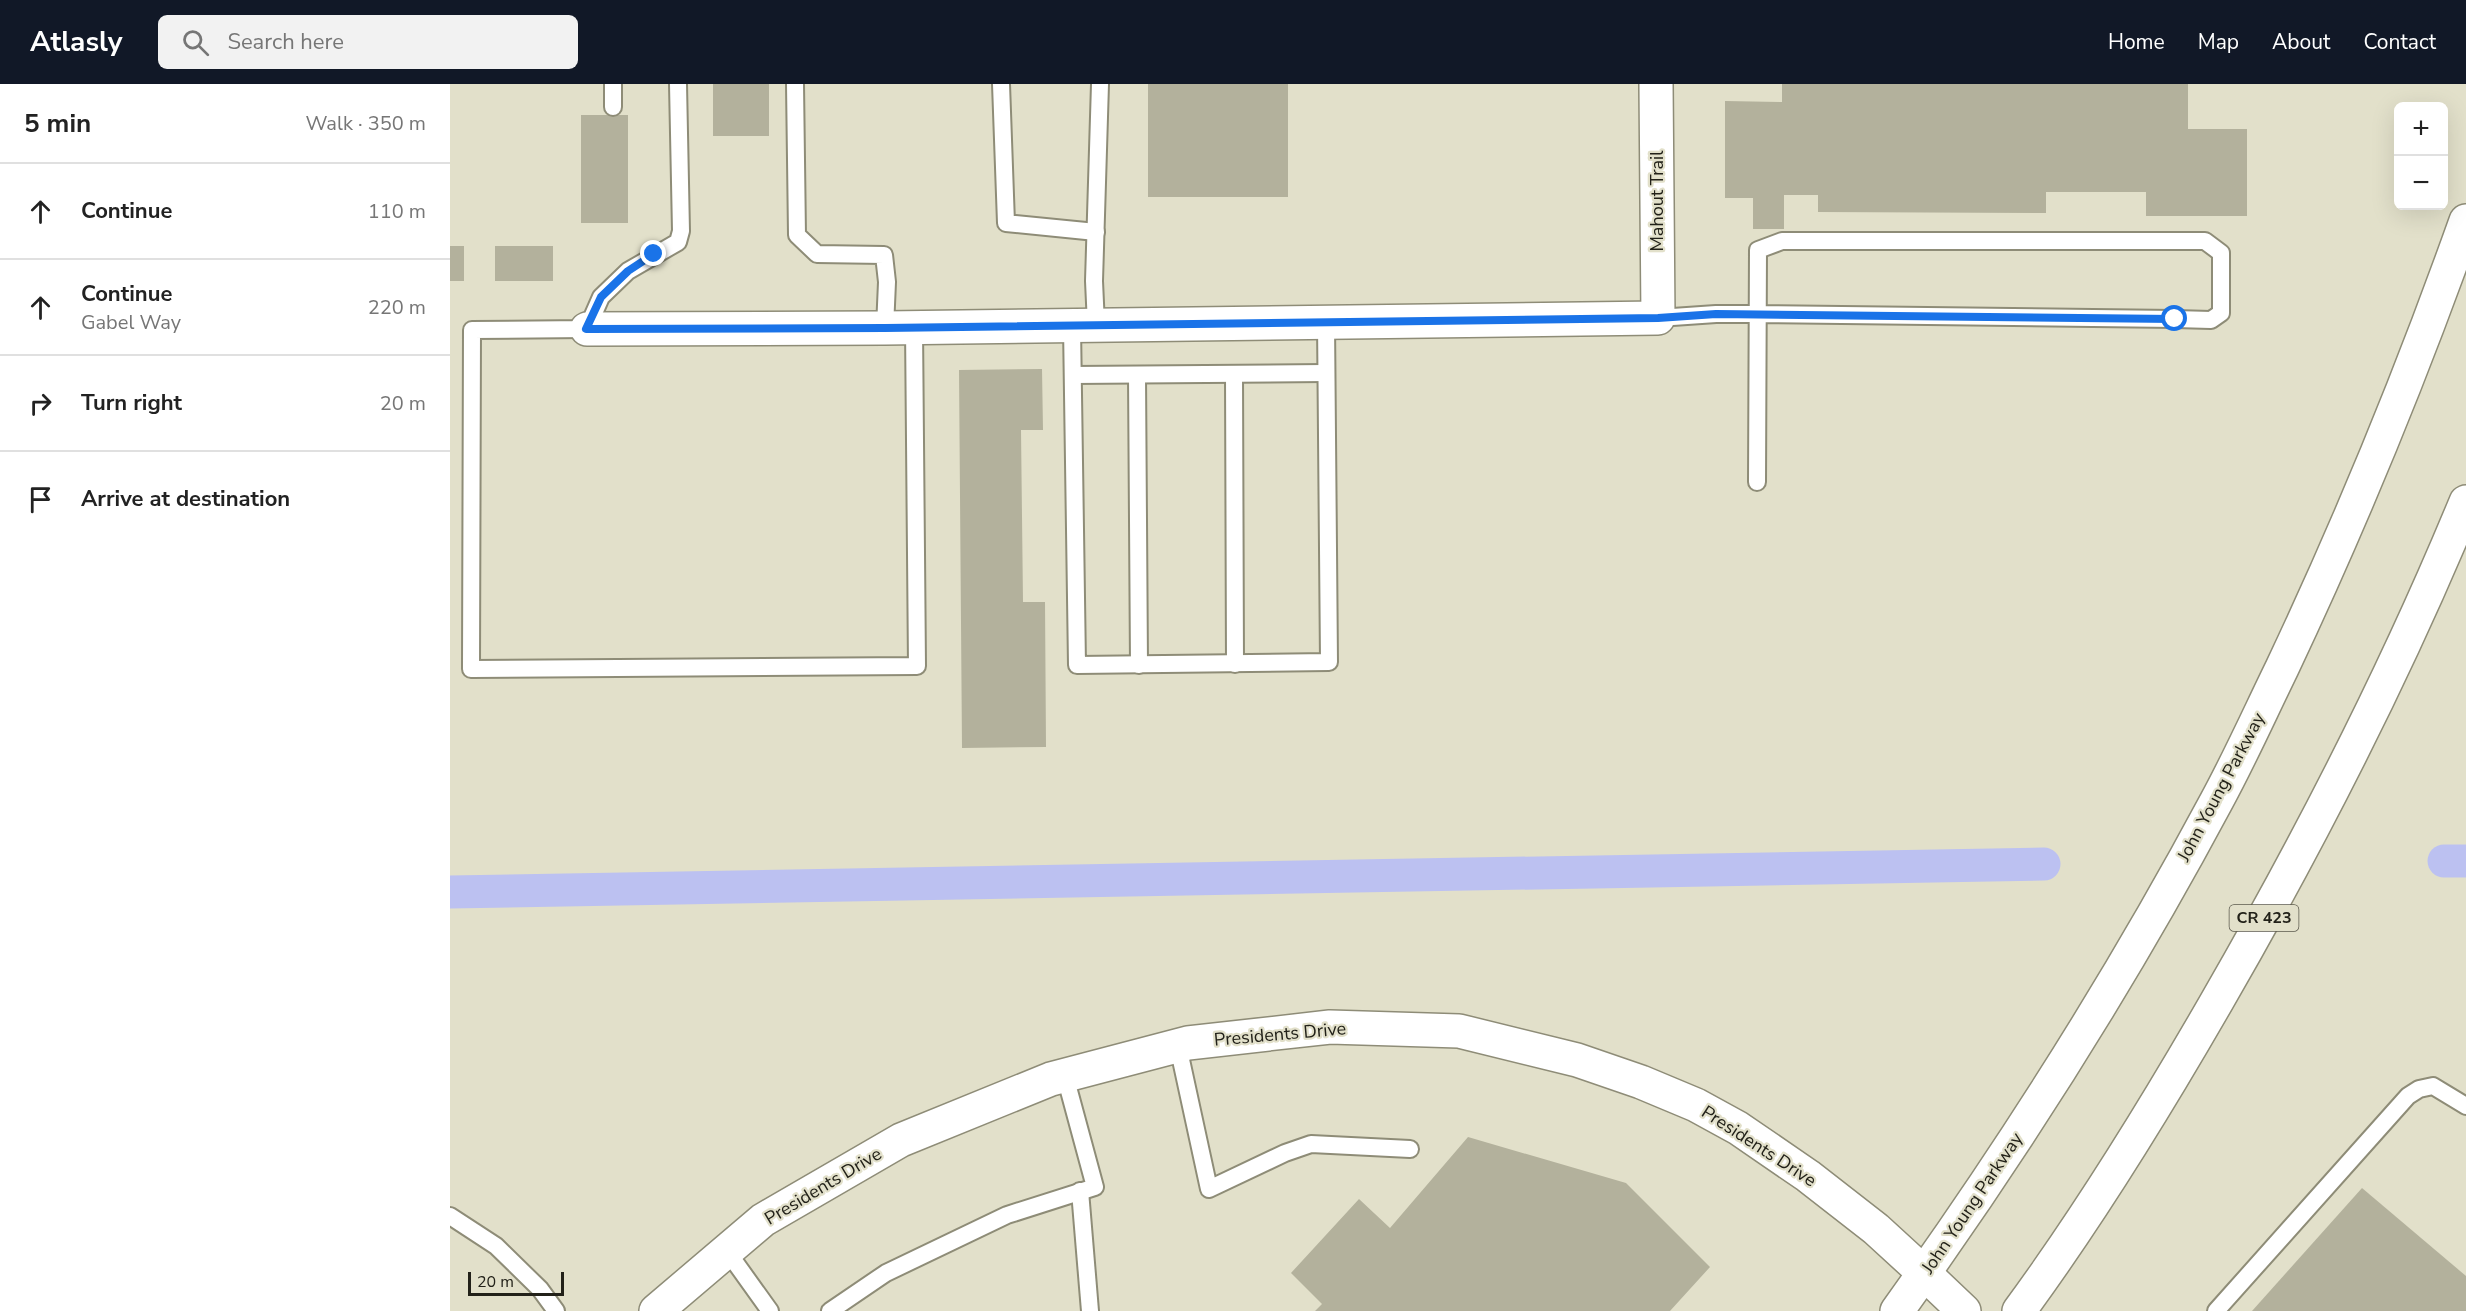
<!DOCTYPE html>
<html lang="en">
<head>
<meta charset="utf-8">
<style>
	:root { --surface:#fff; --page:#f2f2f2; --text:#222; --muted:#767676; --line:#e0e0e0; --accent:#111827 }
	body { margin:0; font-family:"Nunito Sans",sans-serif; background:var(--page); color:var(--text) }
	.controls { position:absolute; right:18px; top:18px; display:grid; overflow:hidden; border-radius:9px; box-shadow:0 6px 24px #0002 }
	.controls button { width:54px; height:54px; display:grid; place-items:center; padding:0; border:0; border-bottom:2px solid var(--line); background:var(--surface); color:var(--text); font:30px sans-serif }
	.scale { position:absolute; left:18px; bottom:15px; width:96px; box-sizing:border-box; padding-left:6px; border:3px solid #222119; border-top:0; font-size:16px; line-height:21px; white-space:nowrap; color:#222119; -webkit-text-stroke:4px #e2e0ca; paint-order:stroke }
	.stop { position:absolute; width:18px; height:18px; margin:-14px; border:4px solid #1a73e8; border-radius:50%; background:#fff }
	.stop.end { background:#1a73e8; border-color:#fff; box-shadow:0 2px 6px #0008 }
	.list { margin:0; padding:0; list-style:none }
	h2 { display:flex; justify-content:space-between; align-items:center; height:78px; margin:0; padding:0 24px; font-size:26px }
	h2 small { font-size:20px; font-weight:400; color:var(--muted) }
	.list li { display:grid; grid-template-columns:39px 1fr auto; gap:18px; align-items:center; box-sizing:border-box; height:96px; padding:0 24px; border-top:2px solid var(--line) }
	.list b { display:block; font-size:22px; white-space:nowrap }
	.list p { margin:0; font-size:20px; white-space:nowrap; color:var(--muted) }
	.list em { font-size:20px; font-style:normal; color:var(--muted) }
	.icon { flex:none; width:33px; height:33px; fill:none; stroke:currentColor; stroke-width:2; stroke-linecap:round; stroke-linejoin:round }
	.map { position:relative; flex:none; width:2016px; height:1227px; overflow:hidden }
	header { display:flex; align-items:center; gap:36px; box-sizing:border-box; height:84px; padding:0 30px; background:var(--accent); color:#fff }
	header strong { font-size:28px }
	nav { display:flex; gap:33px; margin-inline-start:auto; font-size:21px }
	.search { width:420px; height:54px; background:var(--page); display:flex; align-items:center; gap:15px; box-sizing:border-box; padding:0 21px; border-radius:9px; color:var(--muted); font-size:22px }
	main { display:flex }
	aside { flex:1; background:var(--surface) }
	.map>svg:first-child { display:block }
</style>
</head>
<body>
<header>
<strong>Atlasly</strong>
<div class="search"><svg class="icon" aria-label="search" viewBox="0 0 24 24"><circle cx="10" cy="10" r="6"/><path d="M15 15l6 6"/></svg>Search here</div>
<nav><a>Home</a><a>Map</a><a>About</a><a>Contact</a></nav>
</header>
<main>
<aside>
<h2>5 min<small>Walk · 350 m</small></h2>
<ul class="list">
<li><svg class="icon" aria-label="ahead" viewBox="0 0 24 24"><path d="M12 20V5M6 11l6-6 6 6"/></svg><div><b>Continue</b></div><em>110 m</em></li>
<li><svg class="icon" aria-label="ahead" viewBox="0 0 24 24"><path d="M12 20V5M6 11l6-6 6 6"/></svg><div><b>Continue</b><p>Gabel Way</p></div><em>220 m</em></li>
<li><svg class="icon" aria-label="right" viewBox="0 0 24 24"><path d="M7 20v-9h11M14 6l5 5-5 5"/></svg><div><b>Turn right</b></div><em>20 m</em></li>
<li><svg class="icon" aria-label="arrive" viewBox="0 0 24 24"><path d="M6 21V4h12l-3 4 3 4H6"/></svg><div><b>Arrive at destination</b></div></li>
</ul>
</aside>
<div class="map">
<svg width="2016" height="1227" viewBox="0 0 2016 1227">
	<rect width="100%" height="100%" fill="#e2e0ca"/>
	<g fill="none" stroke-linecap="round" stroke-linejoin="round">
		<!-- canal -->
		<g stroke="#bcc1f1" stroke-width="33">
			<path d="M1994,777H2016"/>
			<path d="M0,808L1594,780"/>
		</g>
	</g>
	<!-- building -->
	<g fill="#b3b19c">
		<rect x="263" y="0" width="56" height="52"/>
		<rect x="698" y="0" width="140" height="113"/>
		<path d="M1332,0H1738V45H1797V132H1696V108H1596V129L1368,128V111H1334V145H1303V114H1275V17L1332,18Z"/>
		<rect x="131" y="31" width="47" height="108"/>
		<rect x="0" y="162" width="14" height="35"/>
		<rect x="45" y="162" width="58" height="35"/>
		<path d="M592,285L593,346H571L573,518H595L596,663L512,664L509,286Z"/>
		<path d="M1018,1053L1176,1099L1260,1183L1220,1227H865L872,1220L841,1189L909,1115L940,1144Z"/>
		<path d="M1912,1104L2016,1192V1227H1802Z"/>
	</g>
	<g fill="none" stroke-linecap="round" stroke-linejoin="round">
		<!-- lane casing -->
		<g stroke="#8e8c77" stroke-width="20">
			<g id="lane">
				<path d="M163,0V23"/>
				<path d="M228,0L231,147L228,158L178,187L151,213L137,245L22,246L21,585L467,582L464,243"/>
				<path d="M345,0L347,151L367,170L434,171L437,198L435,244"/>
				<path d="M551,0L556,139L646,148"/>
				<path d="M1208,234L1266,230H1307L1725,235L1761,236L1771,229V169L1755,157H1332L1308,166L1307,398"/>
				<path d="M646,241L644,197L650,0"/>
				<path d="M622,242L627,581L879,578L876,238"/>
				<path d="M784,290L785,580"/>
				<path d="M623,291L876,289"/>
				<path d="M687,291L689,581"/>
				<path d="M728,962L759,1105L835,1069L861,1060L960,1065"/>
				<path d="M630,1107L640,1227"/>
				<path d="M0,1132L46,1162L90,1205L106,1227"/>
				<path d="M277,1167L320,1227"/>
				<path d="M380,1227L436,1189L557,1131L645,1103L615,992"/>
				<path d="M1766,1227L1958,1012L1969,1005L1983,1002L2016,1022"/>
			</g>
		</g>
		<!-- street casing -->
		<g stroke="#8e8c77" stroke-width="36">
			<g id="street">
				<path d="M137,245L435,244L1208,234L1206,0"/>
				<path d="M206,1227L313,1136L451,1056L601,995L738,959L880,943L1009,947L1127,976L1191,998L1246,1021L1288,1044L1358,1092L1426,1145L1474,1189"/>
			</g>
		</g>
		<!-- secondary casing -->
		<g stroke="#8e8c77" stroke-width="36">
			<path id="secondary" d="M1474,1189L1514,1227"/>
		</g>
		<!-- highway casing -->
		<g stroke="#8e8c77" stroke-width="36">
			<g id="highway">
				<path d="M1447,1227C1564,1064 1672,894 1766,718C1790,674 1810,629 1832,584C1901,438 1962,289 2016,137"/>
				<path d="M1569,1227C1641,1129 1706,1023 1767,917C1860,756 1945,590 2016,418"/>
			</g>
		</g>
		<!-- lane -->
		<use href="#lane" stroke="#fff" stroke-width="16"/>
		<!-- street -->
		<use href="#street" stroke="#fff" stroke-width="33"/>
		<!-- secondary -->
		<use href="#secondary" stroke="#fff" stroke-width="33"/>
		<!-- highway -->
		<use href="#highway" stroke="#fff" stroke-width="33"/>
	</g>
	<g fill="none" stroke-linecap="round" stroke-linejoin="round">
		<!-- route -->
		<path stroke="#1a73e8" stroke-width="8" d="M204,170L178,187L151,213L136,245L435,244L1208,234L1266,230L1725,235"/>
	</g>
	<g text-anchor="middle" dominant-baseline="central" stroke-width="4.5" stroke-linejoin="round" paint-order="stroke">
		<!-- shield labels -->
		<rect fill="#e2e0ca" stroke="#5c5a4e" stroke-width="1.5" x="1779.5" y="821" width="69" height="26" rx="4.5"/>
		<g font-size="16" font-weight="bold" fill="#222119">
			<text x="1814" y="834">CR 423</text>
		</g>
		<!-- street labels -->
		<g font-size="18" fill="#222119" stroke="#e2e0ca">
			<text transform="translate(1207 117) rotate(-90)">Mahout Trail</text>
			<text transform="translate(1771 703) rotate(-62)">John Young Parkway</text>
			<text transform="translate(830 950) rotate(-5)">Presidents Drive</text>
			<text transform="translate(1309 1062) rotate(33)">Presidents Drive</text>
			<text transform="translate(373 1102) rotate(-31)">Presidents Drive</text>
			<text transform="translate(1522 1119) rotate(-56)">John Young Parkway</text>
		</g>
	</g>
</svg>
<div class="controls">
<button>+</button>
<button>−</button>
</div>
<div class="scale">20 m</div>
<div class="stop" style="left:1725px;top:235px"></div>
<div class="stop end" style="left:204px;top:170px"></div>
</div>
</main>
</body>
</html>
